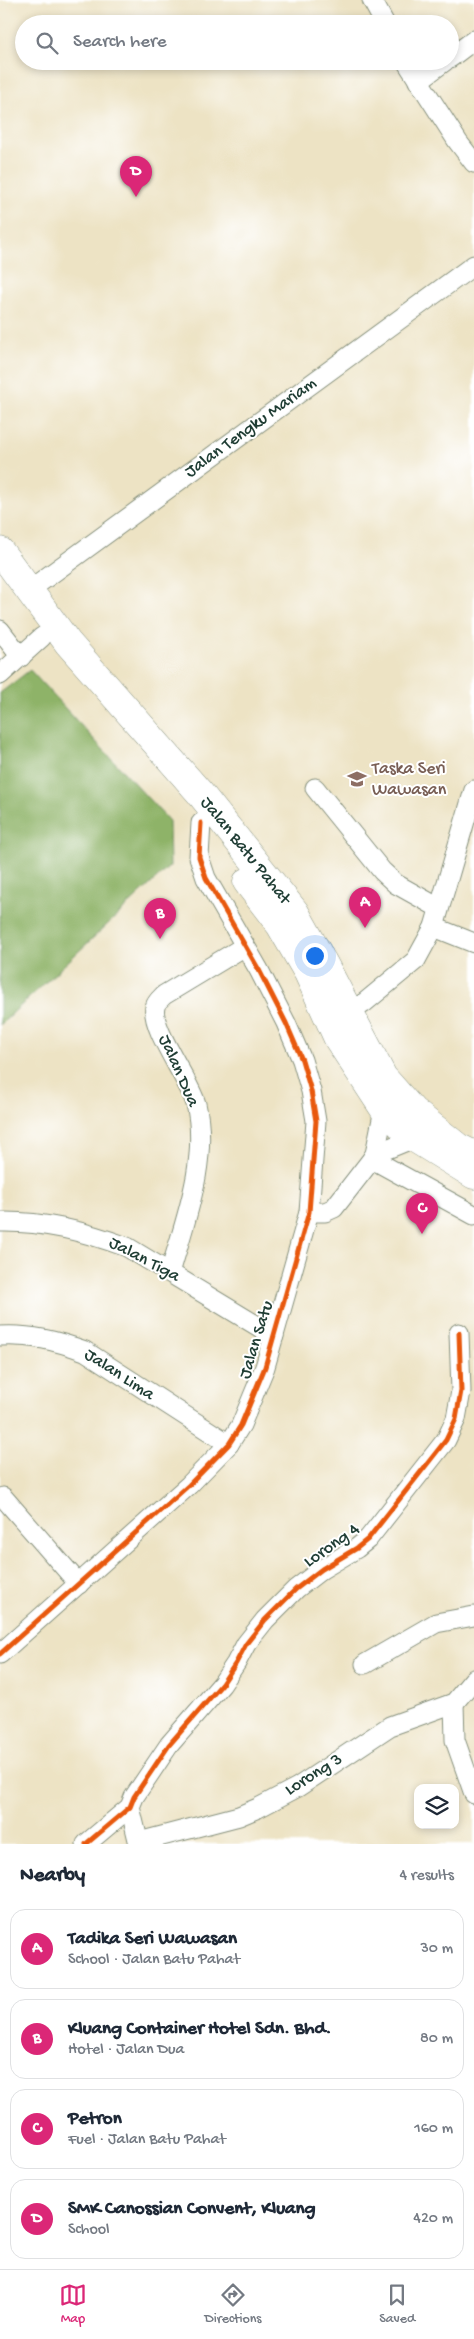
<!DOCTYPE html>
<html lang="en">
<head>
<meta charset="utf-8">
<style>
	:root { --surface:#fff; --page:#f6f6f7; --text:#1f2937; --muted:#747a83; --line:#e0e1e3; --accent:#db2777 }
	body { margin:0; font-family:"Gochi Hand",sans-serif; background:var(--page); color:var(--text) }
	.controls { position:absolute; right:15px; bottom:15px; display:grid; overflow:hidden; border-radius:10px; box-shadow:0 2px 8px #0003 }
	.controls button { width:45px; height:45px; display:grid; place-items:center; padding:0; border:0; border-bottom:1px solid var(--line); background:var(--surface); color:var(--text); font:25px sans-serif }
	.you { position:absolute; left:314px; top:955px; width:18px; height:18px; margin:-12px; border:4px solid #fff; border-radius:50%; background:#1a73e8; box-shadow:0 0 0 8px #1a73e833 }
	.badge { display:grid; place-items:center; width:32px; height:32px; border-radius:50%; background:var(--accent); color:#fff; font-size:16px; font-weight:700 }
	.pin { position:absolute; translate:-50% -41px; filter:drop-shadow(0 1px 2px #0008) }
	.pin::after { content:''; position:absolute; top:26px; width:18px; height:15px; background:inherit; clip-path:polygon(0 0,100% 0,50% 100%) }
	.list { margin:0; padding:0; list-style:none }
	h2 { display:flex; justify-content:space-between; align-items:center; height:65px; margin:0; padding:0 20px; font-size:21px }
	h2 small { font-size:16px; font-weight:400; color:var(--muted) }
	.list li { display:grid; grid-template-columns:32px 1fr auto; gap:15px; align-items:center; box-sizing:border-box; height:80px; margin:0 10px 10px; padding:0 10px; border:1px solid var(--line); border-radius:15px }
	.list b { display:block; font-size:19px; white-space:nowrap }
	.list p { margin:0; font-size:16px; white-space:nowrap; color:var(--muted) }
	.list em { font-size:16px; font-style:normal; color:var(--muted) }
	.icon { flex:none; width:28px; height:28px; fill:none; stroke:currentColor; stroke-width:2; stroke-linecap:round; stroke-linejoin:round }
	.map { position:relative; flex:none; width:474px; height:1844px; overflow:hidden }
	.search { position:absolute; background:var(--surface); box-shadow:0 2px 8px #0003; left:15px; right:15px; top:15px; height:55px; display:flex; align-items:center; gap:12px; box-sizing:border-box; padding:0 18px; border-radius:28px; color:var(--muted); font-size:19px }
	.sheet { height:425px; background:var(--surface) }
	nav { display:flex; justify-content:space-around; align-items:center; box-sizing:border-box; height:70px; border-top:1px solid var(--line); background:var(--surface); font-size:14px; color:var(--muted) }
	nav a { display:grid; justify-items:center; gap:2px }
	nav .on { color:var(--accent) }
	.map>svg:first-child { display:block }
</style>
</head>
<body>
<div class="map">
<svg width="474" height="1844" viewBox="0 0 474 1844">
	<rect width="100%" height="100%" fill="#fff"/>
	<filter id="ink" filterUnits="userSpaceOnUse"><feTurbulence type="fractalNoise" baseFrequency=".02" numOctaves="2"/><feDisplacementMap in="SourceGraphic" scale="10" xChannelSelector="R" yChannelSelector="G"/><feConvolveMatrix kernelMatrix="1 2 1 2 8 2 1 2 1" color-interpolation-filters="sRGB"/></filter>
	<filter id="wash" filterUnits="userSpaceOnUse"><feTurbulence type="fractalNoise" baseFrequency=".0096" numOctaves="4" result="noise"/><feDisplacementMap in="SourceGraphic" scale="20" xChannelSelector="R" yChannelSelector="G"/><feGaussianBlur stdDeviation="1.12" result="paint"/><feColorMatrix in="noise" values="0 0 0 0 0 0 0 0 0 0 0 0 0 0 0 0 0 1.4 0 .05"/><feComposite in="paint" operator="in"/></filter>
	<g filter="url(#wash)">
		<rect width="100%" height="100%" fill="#ede3c4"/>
		<!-- forest -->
		<path fill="#8eb368" stroke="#56784e" d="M30,670L169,821L170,866L0,1025V693Z"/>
	</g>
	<g filter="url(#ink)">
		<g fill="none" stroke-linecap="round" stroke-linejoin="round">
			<!-- minor casing -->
			<g stroke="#86907c" stroke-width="21">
				<g id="minor">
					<path d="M372,0L385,24"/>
					<path d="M450,58L474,40"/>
					<path d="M406,61L458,142L474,163"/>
					<path d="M418,81L445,61"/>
					<path d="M28,591L474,265"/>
					<path d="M0,630L21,657"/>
					<path d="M0,675L42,637"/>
					<path d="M315,788L382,871L396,884L439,908"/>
					<path d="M434,927L474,943"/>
					<path d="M348,1013L364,1003L416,960L434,927L474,790"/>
					<path d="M375,1154L414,1138"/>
					<path d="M372,1159L474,1215"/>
					<path d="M309,1212H325L334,1208L372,1159L375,1154L384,1109"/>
					<path d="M0,1222C43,1221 87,1232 127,1247L274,1336"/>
					<path d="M170,1273C185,1220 209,1160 196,1104C189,1079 150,1028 155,1007C156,1002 161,998 164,995L245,946"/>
					<path d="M0,1336C30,1334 57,1341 85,1351L229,1444"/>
					<path d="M3,1497L79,1584"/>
					<path d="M0,1654L189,1485L229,1444L241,1425L265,1367L309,1212L316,1121L311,1091L302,1060L286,1023L259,970L206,878L199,857L201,823"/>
					<path d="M365,1664L436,1623L474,1616"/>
					<path d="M454,1703L455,1740L474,1794"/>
					<path d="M130,1807L139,1844"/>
					<path d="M139,1842L239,1816L258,1808L298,1787L390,1726L454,1703L474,1679"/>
					<path d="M86,1844L130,1807L134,1797L169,1745L222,1684L236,1663L246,1644L265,1620L296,1589L322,1569L357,1548L368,1539L446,1440L456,1419L461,1391L459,1333"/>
				</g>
			</g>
			<!-- highway casing -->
			<g stroke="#86907c" stroke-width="29">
				<g id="highway">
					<path d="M0,551L68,643L199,792L295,912L324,964L383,1077L413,1111L458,1147L474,1155"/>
					<path d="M247,882L280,925L308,973L338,1039L384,1109L414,1138L474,1175"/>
				</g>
			</g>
			<!-- minor -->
			<use href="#minor" stroke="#fff" stroke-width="19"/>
			<!-- highway -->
			<use href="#highway" stroke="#fff" stroke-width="28"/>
			<!-- cycleway casing -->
			<g stroke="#fff" stroke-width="8">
				<g id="cycleway">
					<path d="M0,1654L189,1485L229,1444L241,1425L265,1367L309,1212L316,1121L311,1091L302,1060L286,1023L259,970L206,878L199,857L201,823"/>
					<path d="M86,1844L130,1807L134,1797L169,1745L222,1684L236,1663L246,1644L265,1620L296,1589L322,1569L357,1548L368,1539L446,1440L456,1419L461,1391L459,1333"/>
				</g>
			</g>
			<!-- cycleway -->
			<use href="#cycleway" stroke="#e8590c" stroke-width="5"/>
		</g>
	</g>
	<!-- icons -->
	<defs>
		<g id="school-bare" transform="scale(1.5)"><path d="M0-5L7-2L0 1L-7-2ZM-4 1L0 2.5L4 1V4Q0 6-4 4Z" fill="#8d6e63" stroke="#fff" stroke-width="2.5" paint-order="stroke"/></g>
	</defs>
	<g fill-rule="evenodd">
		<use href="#school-bare" x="357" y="779"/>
	</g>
	<g text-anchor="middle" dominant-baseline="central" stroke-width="4" stroke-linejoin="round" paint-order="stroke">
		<!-- street labels -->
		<g font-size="18" fill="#1f3d34" stroke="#fff">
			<text transform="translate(251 428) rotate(-36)">Jalan Tengku Mariam</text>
			<text transform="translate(245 851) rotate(51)">Jalan Batu Pahat</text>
			<text transform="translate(178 1071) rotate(66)">Jalan Dua</text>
			<text transform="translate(144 1260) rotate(28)">Jalan Tiga</text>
			<text transform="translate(257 1340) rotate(-73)">Jalan Satu</text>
			<text transform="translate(119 1375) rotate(33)">Jalan Lima</text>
			<text transform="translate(332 1546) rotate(-35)">Lorong 4</text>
			<text transform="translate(314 1775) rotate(-32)">Lorong 3</text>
		</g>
		<!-- education labels -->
		<g font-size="18" fill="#785e54" stroke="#fff" text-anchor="start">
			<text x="372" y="769">Taska Seri<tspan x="372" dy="21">Wawasan</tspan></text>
		</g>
	</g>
</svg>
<div class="controls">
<button><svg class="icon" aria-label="layers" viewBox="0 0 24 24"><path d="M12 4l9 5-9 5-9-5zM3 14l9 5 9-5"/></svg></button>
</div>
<div class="you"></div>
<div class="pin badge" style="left:365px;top:928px">A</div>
<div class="pin badge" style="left:160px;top:939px">B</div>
<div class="pin badge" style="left:422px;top:1234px">C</div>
<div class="pin badge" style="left:136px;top:197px">D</div>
<div class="search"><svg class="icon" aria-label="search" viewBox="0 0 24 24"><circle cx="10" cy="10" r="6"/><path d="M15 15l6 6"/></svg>Search here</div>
</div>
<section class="sheet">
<h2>Nearby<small>4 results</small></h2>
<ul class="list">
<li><span class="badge">A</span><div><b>Tadika Seri Wawasan</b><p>School · Jalan Batu Pahat</p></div><em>30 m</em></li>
<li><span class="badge">B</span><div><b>Kluang Container Hotel Sdn. Bhd.</b><p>Hotel · Jalan Dua</p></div><em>80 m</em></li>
<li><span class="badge">C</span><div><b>Petron</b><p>Fuel · Jalan Batu Pahat</p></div><em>160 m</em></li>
<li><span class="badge">D</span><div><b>SMK Canossian Convent, Kluang</b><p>School</p></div><em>420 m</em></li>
</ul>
</section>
<nav>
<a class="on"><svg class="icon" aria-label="map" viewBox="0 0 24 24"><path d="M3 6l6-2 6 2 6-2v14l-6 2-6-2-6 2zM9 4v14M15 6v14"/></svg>Map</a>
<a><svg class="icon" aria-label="directions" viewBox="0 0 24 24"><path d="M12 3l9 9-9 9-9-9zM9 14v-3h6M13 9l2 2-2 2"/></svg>Directions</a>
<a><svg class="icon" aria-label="saved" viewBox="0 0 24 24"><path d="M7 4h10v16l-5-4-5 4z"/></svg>Saved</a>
</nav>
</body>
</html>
